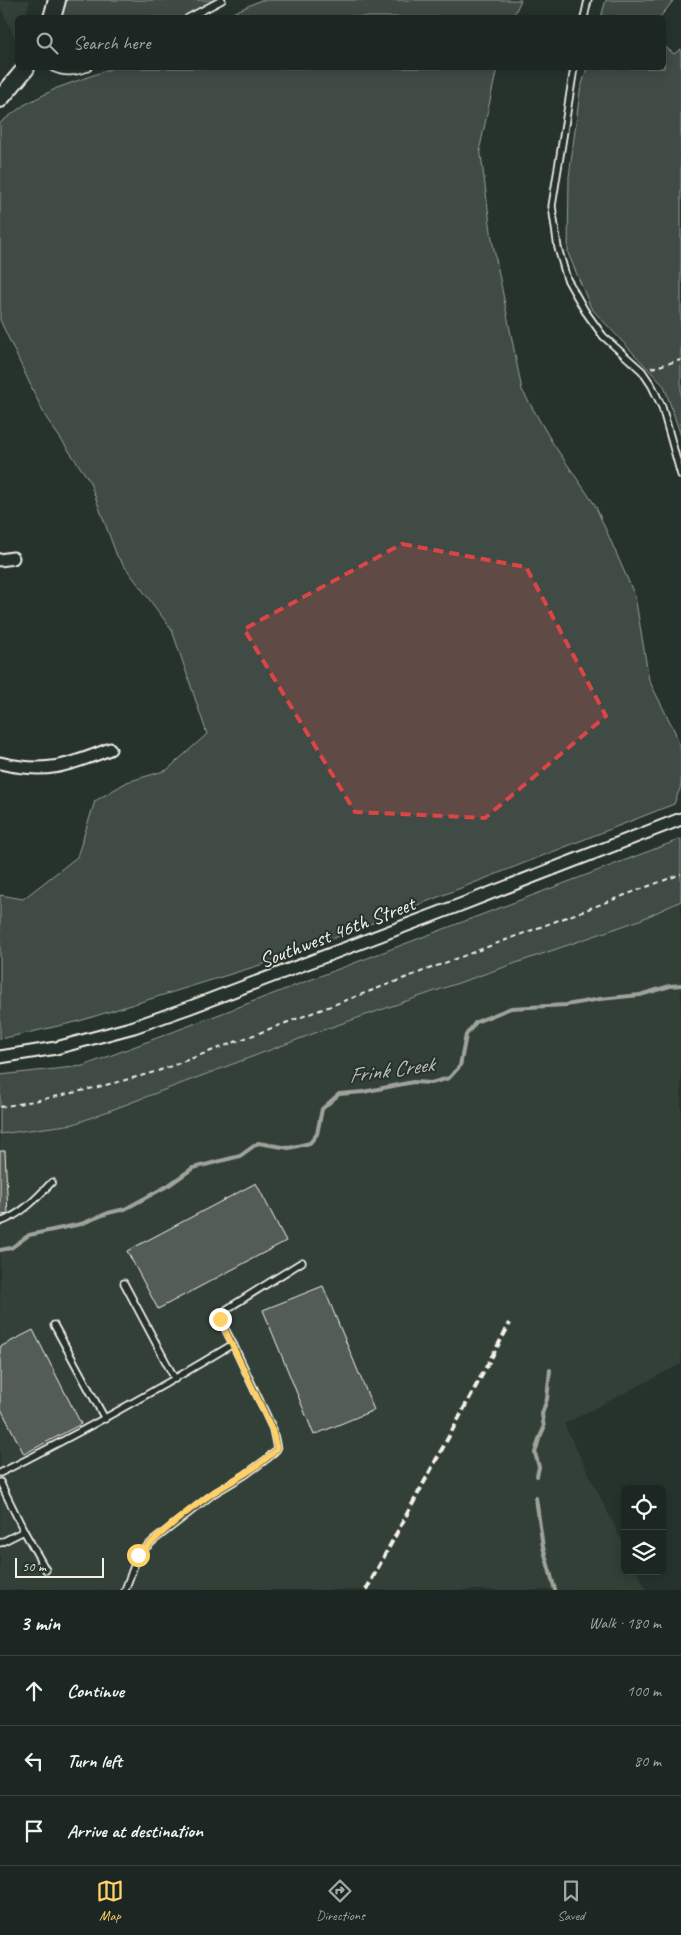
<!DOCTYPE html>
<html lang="en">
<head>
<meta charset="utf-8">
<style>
	:root { --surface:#1c2622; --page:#29322f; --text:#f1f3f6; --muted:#a0a5a5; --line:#3a4340; --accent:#ffd166 }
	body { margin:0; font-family:Caveat,sans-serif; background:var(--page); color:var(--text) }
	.controls { position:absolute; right:15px; bottom:15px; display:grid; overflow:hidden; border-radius:8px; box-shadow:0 2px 12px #0003 }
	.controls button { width:45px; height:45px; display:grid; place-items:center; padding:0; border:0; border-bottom:1px solid var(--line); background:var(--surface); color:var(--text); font:25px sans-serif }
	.scale { position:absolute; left:15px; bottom:12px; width:89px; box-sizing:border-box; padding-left:5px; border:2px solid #f4f1e8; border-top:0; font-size:14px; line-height:18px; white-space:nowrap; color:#f4f1e8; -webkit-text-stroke:4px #26332d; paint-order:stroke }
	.stop { position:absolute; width:15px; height:15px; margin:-11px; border:4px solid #ffd166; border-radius:50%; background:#fff }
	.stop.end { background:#ffd166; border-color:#fff; box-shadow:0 1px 5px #0008 }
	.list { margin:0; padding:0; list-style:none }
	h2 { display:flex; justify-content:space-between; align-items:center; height:65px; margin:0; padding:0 20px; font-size:21px }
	h2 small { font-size:16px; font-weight:400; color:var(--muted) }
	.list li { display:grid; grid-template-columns:32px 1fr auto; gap:15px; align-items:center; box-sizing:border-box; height:70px; padding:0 20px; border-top:1px solid var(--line) }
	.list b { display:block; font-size:19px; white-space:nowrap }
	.list em { font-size:16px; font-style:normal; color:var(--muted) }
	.icon { flex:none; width:28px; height:28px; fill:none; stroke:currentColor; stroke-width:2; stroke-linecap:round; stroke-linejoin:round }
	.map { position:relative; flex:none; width:681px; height:1590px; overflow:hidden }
	.search { position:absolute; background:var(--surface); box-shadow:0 2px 12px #0003; left:15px; right:15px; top:15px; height:55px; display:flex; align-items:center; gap:12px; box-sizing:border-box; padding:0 18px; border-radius:8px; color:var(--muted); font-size:19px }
	.sheet { height:275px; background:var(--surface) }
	nav { display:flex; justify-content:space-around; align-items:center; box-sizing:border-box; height:70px; border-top:1px solid var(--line); background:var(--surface); font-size:14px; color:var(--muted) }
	nav a { display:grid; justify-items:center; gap:2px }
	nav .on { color:var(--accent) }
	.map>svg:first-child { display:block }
</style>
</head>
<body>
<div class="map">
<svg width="681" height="1590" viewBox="0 0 681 1590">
	<rect width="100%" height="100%" fill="#26332d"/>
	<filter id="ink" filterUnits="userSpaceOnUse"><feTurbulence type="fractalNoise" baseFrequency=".02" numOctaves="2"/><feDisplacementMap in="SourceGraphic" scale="10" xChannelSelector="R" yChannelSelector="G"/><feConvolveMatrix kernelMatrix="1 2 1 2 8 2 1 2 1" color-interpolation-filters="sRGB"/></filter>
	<g filter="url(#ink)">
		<!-- built -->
		<g fill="#333f39">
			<path d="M0,0H30L25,17L18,18L17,43L0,6Z"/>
			<path d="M681,901V1364L564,1424L625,1547V1571H637L646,1590H0V1134L74,1124L323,1030L640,920Z"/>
		</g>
		<!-- green -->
		<g fill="#414b45" stroke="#9a9e96">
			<path d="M57,0H222L188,17L52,18Z"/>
			<path d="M261,0H521L513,17H224Z"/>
			<path d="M606,0H674L660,17H601Z"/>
			<path d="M664,46L674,54L681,49V436L664,386L591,308L568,253L569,177L580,91L587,68H664Z"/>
			<path d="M113,68H497L480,147L492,239L522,390L552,442L595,505L635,596L649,680L675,732L681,751V786L674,804L286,957L76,1022L0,1039V895L23,899L77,857L95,801L127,782L167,770L207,734L172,630L117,556L89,480L45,416L0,320V123L24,105L57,88Z"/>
			<path d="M681,839V901L640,920L323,1030L74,1124L0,1134V1075L83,1066Z"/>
		</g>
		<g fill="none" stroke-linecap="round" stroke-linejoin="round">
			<!-- stream -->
			<g stroke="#9fa39b" stroke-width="4">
				<path d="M0,1250L11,1248L29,1235L81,1224L108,1213L125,1209L169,1185L193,1168L240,1156L258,1143L289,1148L310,1143L317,1134L322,1109L339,1094L363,1092L413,1082L431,1083L449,1078L460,1066L466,1035L476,1022L511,1008L566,1005L600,999L640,995L670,986L681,985"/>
				<path d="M537,1476L539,1467L535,1453L539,1439L544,1428L542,1414L547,1399L550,1370"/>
				<path d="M536,1498L543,1547L555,1590"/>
			</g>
		</g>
		<!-- building -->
		<g fill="#525c55" stroke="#f4f1e8">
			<path d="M0,1151H5L8,1214L0,1215Z"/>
			<path d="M256,1183L286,1241L158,1309L127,1251Z"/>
			<path d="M323,1286L374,1410L314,1435L263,1310Z"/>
			<path d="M33,1330L81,1424L24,1454L0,1407V1347Z"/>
		</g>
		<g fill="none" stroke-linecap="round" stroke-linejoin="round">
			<!-- lane casing -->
			<g stroke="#f4f1e8" stroke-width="9">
				<g id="lane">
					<path d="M188,18L222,0"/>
					<path d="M584,18L588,0"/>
					<path d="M53,68C65,74 75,72 88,68"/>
					<path d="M574,68L552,206L558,248L567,279L585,311L603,336L642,371L652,386L662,407L681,475"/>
					<path d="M0,1222C22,1214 36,1199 52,1182"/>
					<path d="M124,1283L175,1379"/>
					<path d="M54,1325L105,1419"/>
					<path d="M233,1344L220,1319L227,1309L302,1262"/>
					<path d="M0,1473C80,1433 157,1390 233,1344L273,1429L277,1449L268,1458L245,1475L213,1494L153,1541L138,1555L125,1590"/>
					<path d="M0,1482L24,1531"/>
					<path d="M0,1543L24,1531L46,1570"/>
				</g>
			</g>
			<!-- street casing -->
			<g stroke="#f4f1e8" stroke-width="15">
				<g id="street">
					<path d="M0,560L13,558"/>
					<path d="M0,763C45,774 68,766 110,749"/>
					<path d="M0,1057L56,1048L134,1027L188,1008L460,905L681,819"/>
				</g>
			</g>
			<!-- secondary casing -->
			<g stroke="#f4f1e8" stroke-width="20">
				<g id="secondary">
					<path d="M52,18L57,0"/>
					<path d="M0,99L26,68"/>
				</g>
			</g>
			<!-- path -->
			<g stroke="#f4f1e8" stroke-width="2" stroke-dasharray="5 4" stroke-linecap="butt">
				<path d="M651,368L681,360"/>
				<path d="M0,1107C54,1098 106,1086 158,1071L681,874"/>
			</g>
			<!-- lane -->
			<use href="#lane" stroke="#26332d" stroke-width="5.5"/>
			<!-- street -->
			<use href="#street" stroke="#26332d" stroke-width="11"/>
			<!-- secondary -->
			<use href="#secondary" stroke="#26332d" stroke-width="16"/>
			<!-- rail -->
			<path stroke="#f4f1e8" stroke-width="4" stroke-dasharray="8 4" stroke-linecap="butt" d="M366,1590L510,1323"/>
		</g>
	</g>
	<g fill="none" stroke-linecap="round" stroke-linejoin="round" filter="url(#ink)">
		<!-- route -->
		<path stroke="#ffd166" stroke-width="6" d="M138,1555C161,1533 187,1511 213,1493C235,1479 258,1468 277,1449L272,1429L220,1319"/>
	</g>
	<!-- marked area -->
	<path fill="#da4645" fill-opacity="0.2" stroke="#da4645" stroke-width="4" stroke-dasharray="10 6" stroke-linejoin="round" d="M402,544L526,567L606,716L485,818L355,812L244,629Z"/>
	<g text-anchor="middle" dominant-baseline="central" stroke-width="4" stroke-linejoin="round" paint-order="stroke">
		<!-- street labels -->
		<g font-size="21" fill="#f4f1e8" stroke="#26332d">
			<text transform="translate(337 932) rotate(-21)">Southwest 46th Street</text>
		</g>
		<!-- water labels -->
		<g font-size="22" font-style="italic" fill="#bcbdb5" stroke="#26332d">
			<text transform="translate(391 1070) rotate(-8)">Frink Creek</text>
		</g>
	</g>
</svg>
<div class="controls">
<button><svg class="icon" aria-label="locate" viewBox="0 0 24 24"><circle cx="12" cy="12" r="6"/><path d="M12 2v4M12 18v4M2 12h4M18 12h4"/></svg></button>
<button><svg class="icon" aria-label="layers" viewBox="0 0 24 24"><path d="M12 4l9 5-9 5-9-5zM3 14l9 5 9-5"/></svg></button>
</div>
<div class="scale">50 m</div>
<div class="stop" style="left:138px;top:1555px"></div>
<div class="stop end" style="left:220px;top:1319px"></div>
<div class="search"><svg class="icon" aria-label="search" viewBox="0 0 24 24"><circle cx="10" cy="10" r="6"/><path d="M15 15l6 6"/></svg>Search here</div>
</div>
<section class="sheet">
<h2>3 min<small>Walk · 180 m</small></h2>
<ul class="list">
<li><svg class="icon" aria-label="ahead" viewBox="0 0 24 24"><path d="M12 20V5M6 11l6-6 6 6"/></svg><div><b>Continue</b></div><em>100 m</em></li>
<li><svg class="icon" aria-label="left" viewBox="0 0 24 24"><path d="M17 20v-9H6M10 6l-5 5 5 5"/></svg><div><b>Turn left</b></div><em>80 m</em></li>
<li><svg class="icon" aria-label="arrive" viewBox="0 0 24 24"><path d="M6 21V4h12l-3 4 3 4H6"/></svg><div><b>Arrive at destination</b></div></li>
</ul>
</section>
<nav>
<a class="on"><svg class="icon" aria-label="map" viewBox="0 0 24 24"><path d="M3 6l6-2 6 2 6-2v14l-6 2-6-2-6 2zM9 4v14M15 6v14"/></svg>Map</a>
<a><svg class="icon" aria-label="directions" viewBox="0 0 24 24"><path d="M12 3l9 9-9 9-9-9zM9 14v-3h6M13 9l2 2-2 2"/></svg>Directions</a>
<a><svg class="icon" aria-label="saved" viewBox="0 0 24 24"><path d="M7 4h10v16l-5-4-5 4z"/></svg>Saved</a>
</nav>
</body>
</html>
